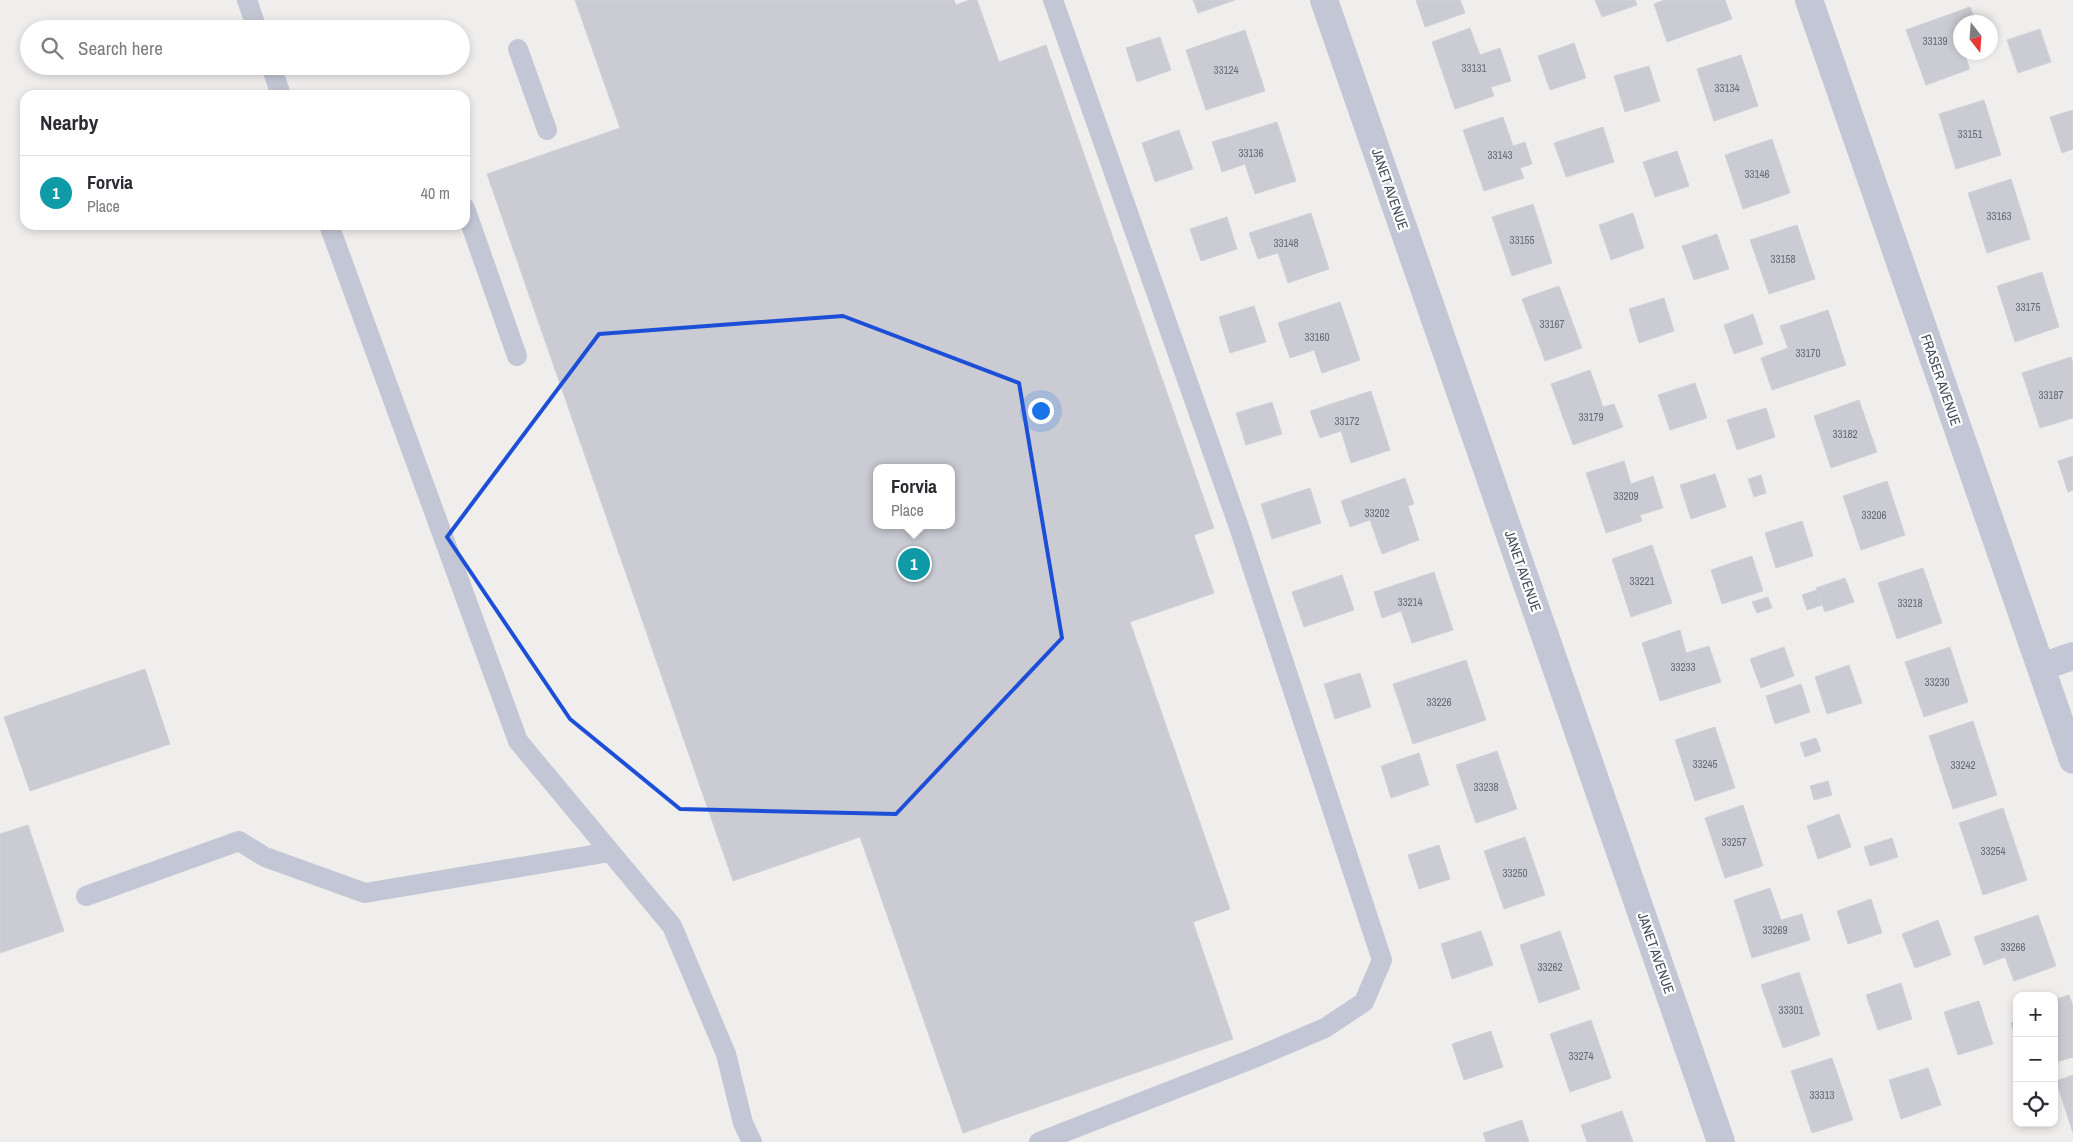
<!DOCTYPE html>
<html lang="en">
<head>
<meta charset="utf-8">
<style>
	:root { --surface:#fff; --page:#f7f7f7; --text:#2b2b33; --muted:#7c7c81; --line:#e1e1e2; --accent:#7c3aed }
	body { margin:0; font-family:"Archivo Narrow",sans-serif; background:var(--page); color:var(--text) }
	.controls { position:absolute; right:15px; bottom:15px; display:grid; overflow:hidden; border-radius:10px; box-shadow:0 2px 8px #0003 }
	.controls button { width:45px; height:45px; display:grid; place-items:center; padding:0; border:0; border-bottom:1px solid var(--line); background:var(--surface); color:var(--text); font:25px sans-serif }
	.compass { position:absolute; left:1953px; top:15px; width:45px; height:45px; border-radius:50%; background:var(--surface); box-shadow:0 2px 8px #0003; rotate:163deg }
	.you { position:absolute; left:1040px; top:410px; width:18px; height:18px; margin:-12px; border:4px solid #fff; border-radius:50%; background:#1a73e8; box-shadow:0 0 0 8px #1a73e833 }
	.badge { display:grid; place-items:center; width:32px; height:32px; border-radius:50%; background:var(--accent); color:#fff; font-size:16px; font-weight:700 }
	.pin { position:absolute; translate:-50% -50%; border:2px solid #fff; box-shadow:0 1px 5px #0006 }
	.popup { position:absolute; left:873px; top:464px; width:82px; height:65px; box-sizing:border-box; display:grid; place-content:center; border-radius:10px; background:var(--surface); filter:drop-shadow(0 1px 4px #0005); font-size:16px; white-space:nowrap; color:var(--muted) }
	.popup b { font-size:19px; color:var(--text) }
	.popup::after { content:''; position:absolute; left:50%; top:100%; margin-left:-10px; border:10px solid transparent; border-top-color:var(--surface) }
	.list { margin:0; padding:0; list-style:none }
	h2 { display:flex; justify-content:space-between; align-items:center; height:65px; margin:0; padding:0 20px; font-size:21px }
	h2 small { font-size:16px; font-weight:400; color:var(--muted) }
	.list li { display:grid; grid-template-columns:32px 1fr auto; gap:15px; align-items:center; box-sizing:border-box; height:75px; padding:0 20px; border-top:1px solid var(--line) }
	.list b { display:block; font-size:19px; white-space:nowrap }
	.list p { margin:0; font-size:16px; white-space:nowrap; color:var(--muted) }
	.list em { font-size:16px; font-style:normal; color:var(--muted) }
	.icon { flex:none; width:28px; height:28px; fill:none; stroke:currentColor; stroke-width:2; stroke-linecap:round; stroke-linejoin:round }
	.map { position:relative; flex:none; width:2073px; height:1142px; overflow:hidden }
	.search { position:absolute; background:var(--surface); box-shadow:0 2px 8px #0003; left:20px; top:20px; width:450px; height:55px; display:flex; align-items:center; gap:12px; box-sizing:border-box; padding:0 18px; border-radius:28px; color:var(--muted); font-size:19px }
	.panel { position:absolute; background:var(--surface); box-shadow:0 2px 8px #0003; left:20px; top:90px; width:450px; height:140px; border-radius:15px }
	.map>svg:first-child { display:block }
</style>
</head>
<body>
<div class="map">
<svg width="2073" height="1142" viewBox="0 0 2073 1142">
	<rect width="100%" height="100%" fill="#f0eeed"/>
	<!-- building -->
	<g fill="#cacbd3" stroke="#d1d1d9" fill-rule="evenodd">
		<path d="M575,0H954L956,5L969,0H977L999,62L1046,45L1214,528L1194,535L1214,593L1130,622L1230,909L1193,922L1233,1039L963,1133L860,837L733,881L487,174L620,128ZM876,468H952V525H876Z"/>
		<path d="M1193,0H1235L1198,13Z"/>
		<path d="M1416,0H1460L1465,13L1425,27Z"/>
		<path d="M1595,0H1635L1637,5L1602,17Z"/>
		<path d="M1664,0H1725L1732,19L1667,42L1654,4Z"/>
		<path d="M1970,7L1976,22H1960V52H1966L1964,53L1970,69L1926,85L1906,30Z"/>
		<path d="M1470,28L1480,55L1500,48L1511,81L1491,87L1494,96L1455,109L1432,42Z"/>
		<path d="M2040,29L2051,62L2018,73L2007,40Z"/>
		<path d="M1245,30L1265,91L1206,110L1186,50Z"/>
		<path d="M1160,37L1171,70L1137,82L1126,48Z"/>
		<path d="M1574,43L1586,78L1550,90L1538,56Z"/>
		<path d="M1741,55L1758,106L1714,121L1697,69Z"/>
		<path d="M1649,66L1660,101L1625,112L1614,76Z"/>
		<path d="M1984,100L2001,155L1956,169L1939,114Z"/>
		<path d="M2073,110V149L2062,153L2050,117Z"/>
		<path d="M1503,117L1513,146L1525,142L1532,164L1520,168L1524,178L1484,191L1463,130Z"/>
		<path d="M1277,122L1296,181L1255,194L1245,164L1222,172L1212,142Z"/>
		<path d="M1603,127L1614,162L1566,177L1554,143Z"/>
		<path d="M1179,130L1193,169L1155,182L1142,143Z"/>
		<path d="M1772,139L1790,193L1743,209L1725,155Z"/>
		<path d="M1677,151L1689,186L1655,197L1643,162Z"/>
		<path d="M2011,179L2030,239L1987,253L1968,193Z"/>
		<path d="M1533,204L1552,263L1512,276L1492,217Z"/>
		<path d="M1311,213L1329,269L1288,283L1278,253L1258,259L1249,233Z"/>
		<path d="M1633,213L1644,248L1611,260L1599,225Z"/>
		<path d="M1227,217L1237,249L1201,261L1190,229Z"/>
		<path d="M1797,225L1815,279L1769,294L1750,240Z"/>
		<path d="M1717,234L1729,269L1694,280L1682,246Z"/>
		<path d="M2042,272L2059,327L2015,342L1997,286Z"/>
		<path d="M1559,286L1582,348L1545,361L1522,299Z"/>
		<path d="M1664,298L1674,331L1639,343L1629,309Z"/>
		<path d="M1340,302L1360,360L1322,373L1314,350L1290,358L1278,323Z"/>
		<path d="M1254,306L1266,342L1230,353L1219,317Z"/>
		<path d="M1828,310L1846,365L1772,390L1761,358L1788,348L1780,326Z"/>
		<path d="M1753,314L1763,344L1734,354L1724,325Z"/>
		<path d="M2071,357L2073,364V418L2040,428L2022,373Z"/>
		<path d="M1590,370L1603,407L1614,404L1623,427L1573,445L1551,384Z"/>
		<path d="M1695,383L1707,418L1670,430L1658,395Z"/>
		<path d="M1371,391L1390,450L1351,463L1341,431L1320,438L1310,411Z"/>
		<path d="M1859,400L1877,452L1831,468L1814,416Z"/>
		<path d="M1272,402L1282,434L1246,445L1236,413Z"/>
		<path d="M1766,408L1775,437L1737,450L1727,420Z"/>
		<path d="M2073,456V490L2068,492L2058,461Z"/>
		<path d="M1624,461L1631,484L1653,476L1663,508L1640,515L1642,521L1606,533L1586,473Z"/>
		<path d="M1715,474L1726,507L1691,519L1680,485Z"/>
		<path d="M1761,475L1766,493L1754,497L1748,479Z"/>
		<path d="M1405,478L1414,504L1408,506L1419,540L1382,554L1370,520L1350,527L1341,501Z"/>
		<path d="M1887,481L1905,535L1861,550L1843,496Z"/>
		<path d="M1310,488L1321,523L1272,539L1261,504Z"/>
		<path d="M1802,521L1813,556L1776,568L1765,533Z"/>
		<path d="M1652,545L1672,603L1631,617L1612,559Z"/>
		<path d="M1752,556L1763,591L1722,604L1711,570Z"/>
		<path d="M1923,568L1942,623L1897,639L1878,583Z"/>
		<path d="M1434,572L1453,630L1412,643L1401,611L1382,618L1374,592Z"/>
		<path d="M1342,575L1354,610L1304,627L1292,592Z"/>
		<path d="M1845,578L1854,602L1825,612L1816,588Z"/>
		<path d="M1817,590L1822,605L1807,610L1802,595Z"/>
		<path d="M1768,597L1772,608L1757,613L1752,602Z"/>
		<path d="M1680,630L1686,653L1709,646L1721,682L1660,701L1642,643Z"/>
		<path d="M1784,647L1794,676L1761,688L1750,659Z"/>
		<path d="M1950,647L1968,702L1924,717L1905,662Z"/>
		<path d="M1466,660L1486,720L1413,744L1393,684Z"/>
		<path d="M1849,665L1862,703L1827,714L1815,677Z"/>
		<path d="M145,669L170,744L30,791L4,717Z"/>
		<path d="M1360,673L1371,707L1335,719L1324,684Z"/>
		<path d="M1801,684L1810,712L1775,724L1766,696Z"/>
		<path d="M1973,721L1997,795L1953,809L1929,736Z"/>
		<path d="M1715,727L1735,788L1695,801L1675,740Z"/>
		<path d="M1816,738L1821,751L1805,757L1800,743Z"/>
		<path d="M1497,751L1517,809L1476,823L1456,765Z"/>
		<path d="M1419,753L1429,785L1391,798L1381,766Z"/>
		<path d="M1828,781L1832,795L1814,800L1810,786Z"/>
		<path d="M1743,805L1763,866L1725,878L1705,818Z"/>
		<path d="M2003,808L2027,880L1983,895L1959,823Z"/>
		<path d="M1839,814L1851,847L1818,859L1807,826Z"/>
		<path d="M28,825L64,931L0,953V834Z"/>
		<path d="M1525,837L1545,895L1504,909L1484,851Z"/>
		<path d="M1892,838L1898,857L1870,866L1864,847Z"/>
		<path d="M1439,845L1450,879L1419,889L1408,855Z"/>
		<path d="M1770,888L1781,920L1802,914L1810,940L1752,958L1734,900Z"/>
		<path d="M1871,899L1882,933L1848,944L1837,911Z"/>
		<path d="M2038,915L2056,966L2014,981L2005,957L1984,965L1974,937Z"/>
		<path d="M1938,920L1951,955L1915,968L1902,934Z"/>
		<path d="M1481,931L1493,965L1452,979L1441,944Z"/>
		<path d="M1560,931L1580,989L1539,1003L1520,945Z"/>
		<path d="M1799,972L1820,1035L1783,1048L1761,985Z"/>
		<path d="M1901,983L1912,1019L1878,1030L1866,995Z"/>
		<path d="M2069,995L2073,1006V1057L2054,1063V1000Z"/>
		<path d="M1979,1001L1993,1044L1958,1055L1944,1012Z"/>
		<path d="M1591,1020L1611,1078L1570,1092L1550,1034Z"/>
		<path d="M2017,1021V1040L2011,1023Z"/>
		<path d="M1491,1031L1503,1067L1464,1080L1452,1044Z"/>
		<path d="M1832,1058L1853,1120L1812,1133L1791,1071Z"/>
		<path d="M1928,1068L1941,1105L1901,1119L1889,1080Z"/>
		<path d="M2073,1075V1133L2056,1081Z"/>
		<path d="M1622,1111L1633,1142H1587L1581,1125Z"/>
		<path d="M1522,1120L1529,1142H1486L1483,1133Z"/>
	</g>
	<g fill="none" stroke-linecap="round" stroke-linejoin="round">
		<!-- service -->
		<g stroke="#c3c6d4" stroke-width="20">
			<path d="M247,0L257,29"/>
			<path d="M518,49L547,130"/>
			<path d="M271,66L281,95"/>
			<path d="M465,208L517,356"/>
			<path d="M329,225L518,741L672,926L726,1054L743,1123L752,1142"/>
			<path d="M86,896L239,841L265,857L365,893L610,852"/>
			<path d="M1039,1142L1252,1059L1325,1028L1364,1002L1382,960L1239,527L1053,0"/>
		</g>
		<!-- minor -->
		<g stroke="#c3c6d4" stroke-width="28">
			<path d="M1324,0L1721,1142"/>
			<path d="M1809,0L2073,760"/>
			<path d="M2041,667L2073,656"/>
		</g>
	</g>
	<!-- marked area -->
	<path fill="none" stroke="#1d4ed8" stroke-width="4" stroke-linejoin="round" d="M843,316L1019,383L1062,638L896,814L680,809L570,719L447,537L599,334Z"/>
	<g text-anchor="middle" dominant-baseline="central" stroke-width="4.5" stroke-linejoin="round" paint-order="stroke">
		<!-- number labels -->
		<g font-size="11" fill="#666a78">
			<text x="1935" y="41">33139</text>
			<text x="1474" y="68">33131</text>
			<text x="1226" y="70">33124</text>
			<text x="1727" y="88">33134</text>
			<text x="1970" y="134">33151</text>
			<text x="1251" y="153">33136</text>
			<text x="1500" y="155">33143</text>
			<text x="1757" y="174">33146</text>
			<text x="1999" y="216">33163</text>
			<text x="1522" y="240">33155</text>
			<text x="1286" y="243">33148</text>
			<text x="1783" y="259">33158</text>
			<text x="2028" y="307">33175</text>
			<text x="1552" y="324">33167</text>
			<text x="1317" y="337">33160</text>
			<text x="1808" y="353">33170</text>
			<text x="2051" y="395">33187</text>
			<text x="1591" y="417">33179</text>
			<text x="1347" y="421">33172</text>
			<text x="1845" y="434">33182</text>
			<text x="1626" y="496">33209</text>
			<text x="1377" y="513">33202</text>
			<text x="1874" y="515">33206</text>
			<text x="1642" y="581">33221</text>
			<text x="1410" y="602">33214</text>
			<text x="1910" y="603">33218</text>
			<text x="1683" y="667">33233</text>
			<text x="1937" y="682">33230</text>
			<text x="1439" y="702">33226</text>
			<text x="1705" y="764">33245</text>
			<text x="1963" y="765">33242</text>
			<text x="1486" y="787">33238</text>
			<text x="1734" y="842">33257</text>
			<text x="1993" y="851">33254</text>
			<text x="1515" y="873">33250</text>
			<text x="1775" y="930">33269</text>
			<text x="2013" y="947">33266</text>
			<text x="1550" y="967">33262</text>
			<text x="1791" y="1010">33301</text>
			<text x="1581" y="1056">33274</text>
			<text x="1822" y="1095">33313</text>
		</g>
		<!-- street labels -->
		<g font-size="14" fill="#45495a" stroke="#fff">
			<text transform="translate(1390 189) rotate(71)">JANET AVENUE</text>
			<text transform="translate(1941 380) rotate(71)">FRASER AVENUE</text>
			<text transform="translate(1523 571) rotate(71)">JANET AVENUE</text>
			<text transform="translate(1656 953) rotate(71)">JANET AVENUE</text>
		</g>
	</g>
</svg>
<div class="controls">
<button>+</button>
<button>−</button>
<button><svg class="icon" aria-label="locate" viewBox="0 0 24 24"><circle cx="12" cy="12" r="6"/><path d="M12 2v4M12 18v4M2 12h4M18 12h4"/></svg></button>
</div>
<svg class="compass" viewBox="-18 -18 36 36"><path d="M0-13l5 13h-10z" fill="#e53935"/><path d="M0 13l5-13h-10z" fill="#7c7c81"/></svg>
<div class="you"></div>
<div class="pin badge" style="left:914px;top:564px;background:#0f9aa8">1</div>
<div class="popup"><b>Forvia</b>Place</div>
<div class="search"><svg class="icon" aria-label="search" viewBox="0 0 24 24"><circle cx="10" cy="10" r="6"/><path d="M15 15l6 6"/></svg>Search here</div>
<section class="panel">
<h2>Nearby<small></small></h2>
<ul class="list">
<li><span class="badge" style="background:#0f9aa8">1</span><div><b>Forvia</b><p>Place</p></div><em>40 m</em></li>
</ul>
</section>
</div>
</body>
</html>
